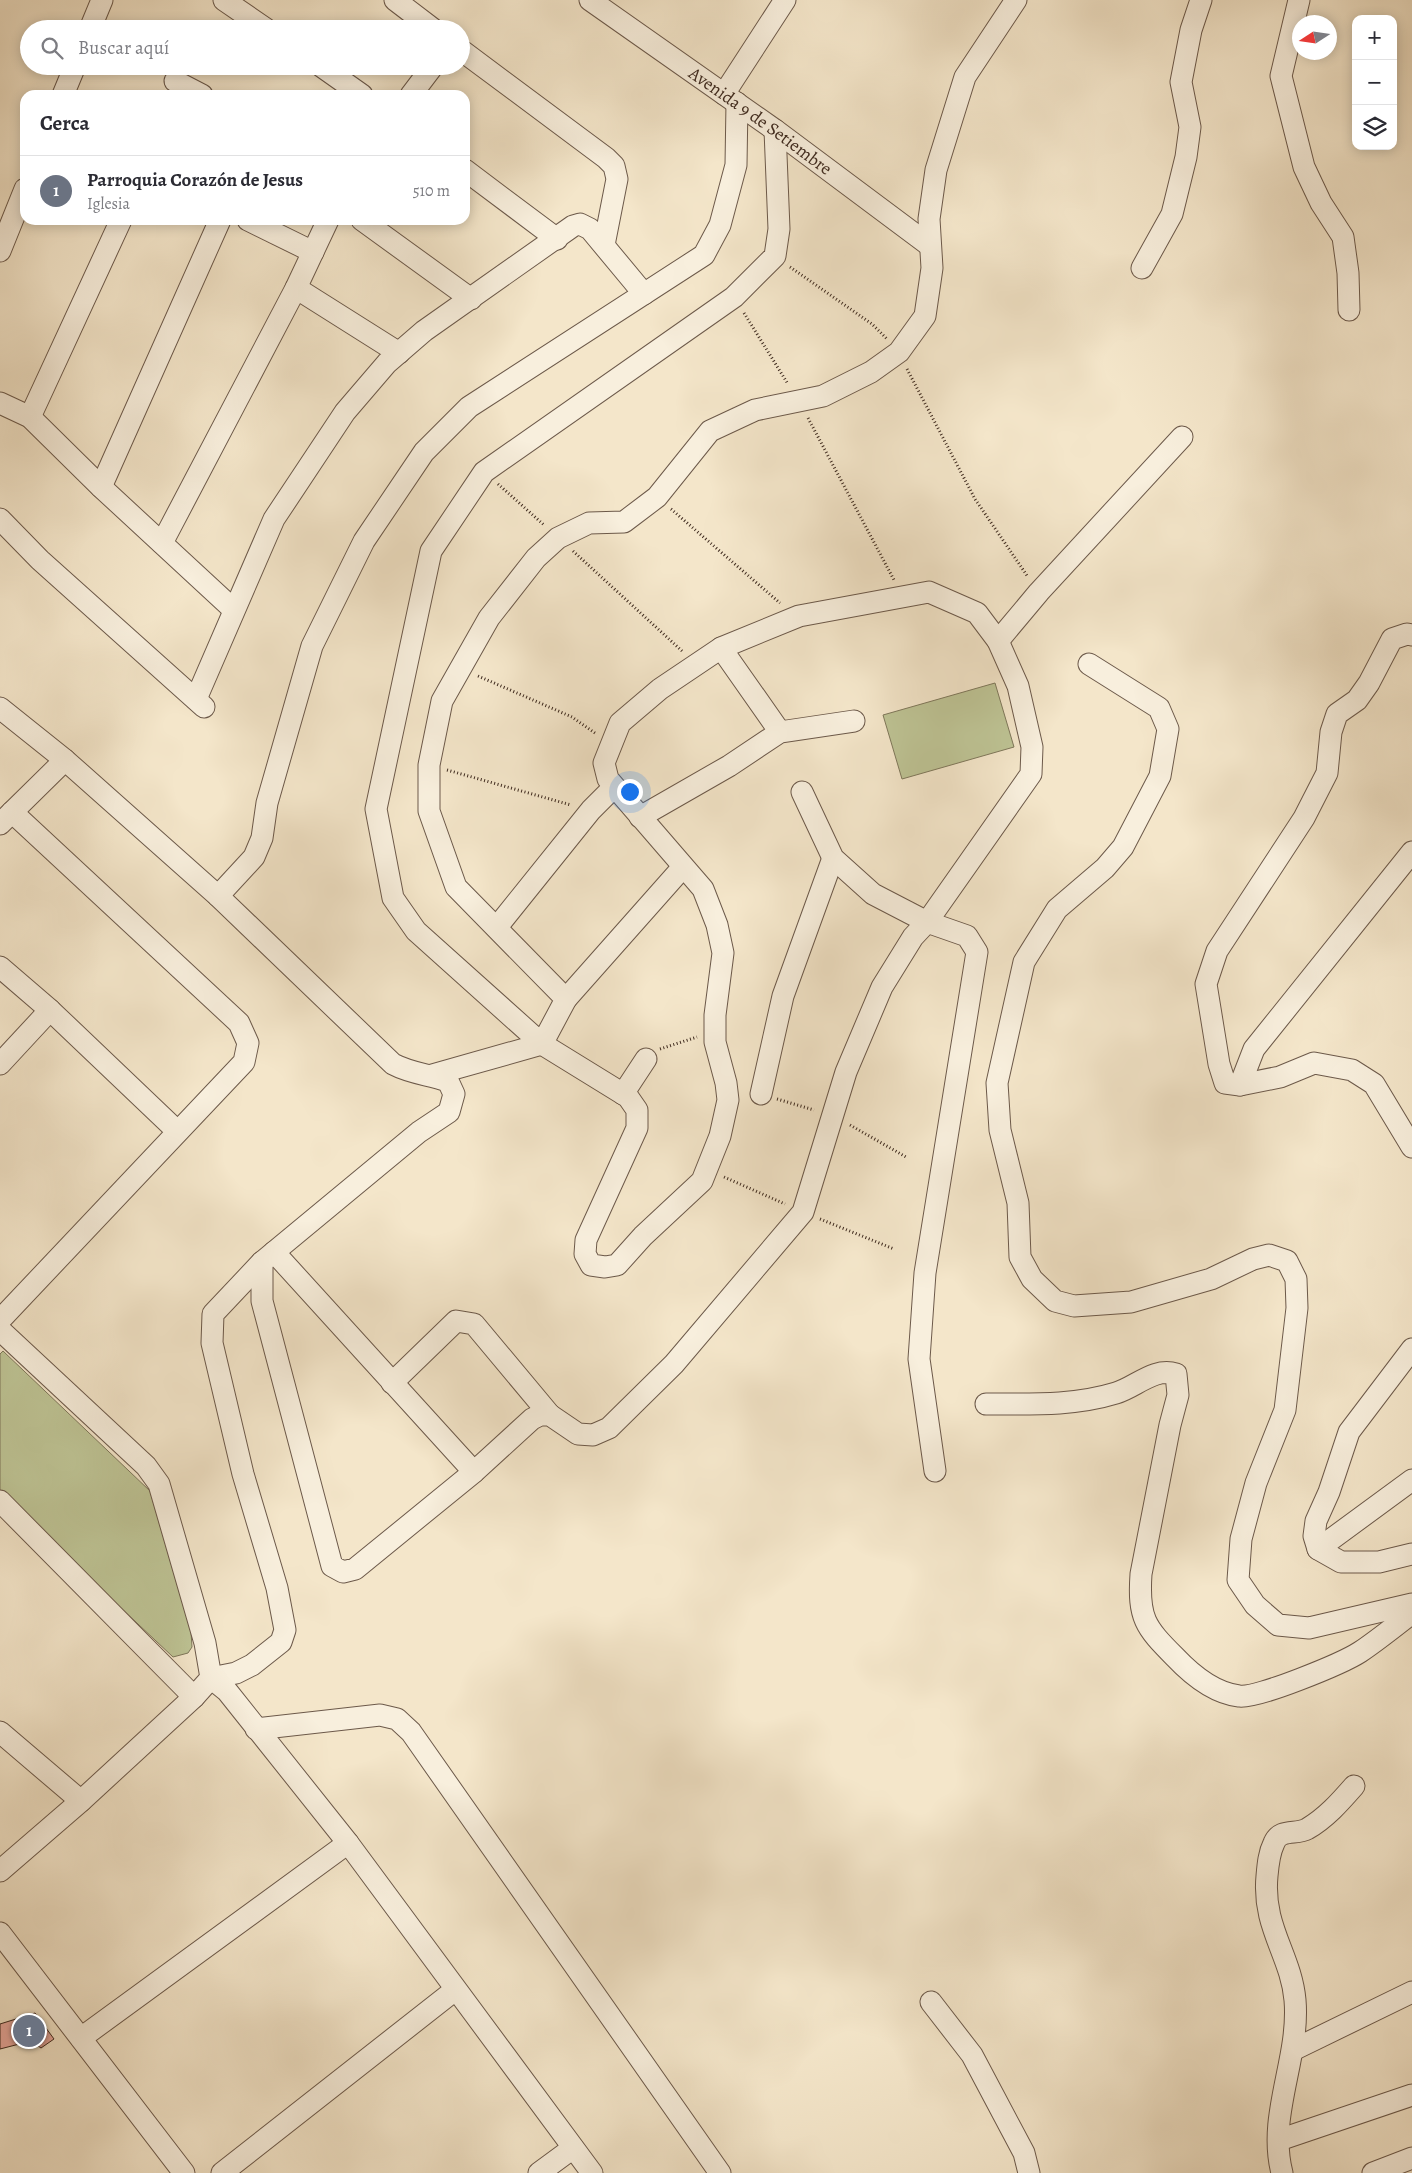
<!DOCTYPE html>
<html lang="es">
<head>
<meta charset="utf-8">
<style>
	:root { --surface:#fff; --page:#f7f7f7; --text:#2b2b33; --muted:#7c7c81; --line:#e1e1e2; --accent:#8f2418 }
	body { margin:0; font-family:Alegreya,serif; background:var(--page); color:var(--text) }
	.controls { position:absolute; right:15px; top:15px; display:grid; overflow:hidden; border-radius:10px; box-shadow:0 2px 12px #0003 }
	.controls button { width:45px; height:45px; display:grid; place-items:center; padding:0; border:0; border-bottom:1px solid var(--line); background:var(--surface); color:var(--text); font:25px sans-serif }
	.compass { position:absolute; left:1292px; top:15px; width:45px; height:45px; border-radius:50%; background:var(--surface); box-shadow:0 2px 12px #0003; rotate:258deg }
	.you { position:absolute; left:629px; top:791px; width:18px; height:18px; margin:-12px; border:4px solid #fff; border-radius:50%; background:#1a73e8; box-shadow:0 0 0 8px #1a73e833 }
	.badge { display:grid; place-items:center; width:32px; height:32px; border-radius:50%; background:var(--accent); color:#fff; font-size:16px; font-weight:700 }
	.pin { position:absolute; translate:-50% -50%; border:2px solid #fff; box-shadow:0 1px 5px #0006 }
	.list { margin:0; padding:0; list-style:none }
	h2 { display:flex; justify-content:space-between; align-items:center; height:65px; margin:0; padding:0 20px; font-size:21px }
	h2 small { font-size:16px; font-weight:400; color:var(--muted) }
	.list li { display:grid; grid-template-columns:32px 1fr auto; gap:15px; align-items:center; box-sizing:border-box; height:70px; padding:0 20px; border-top:1px solid var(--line) }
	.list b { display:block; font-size:19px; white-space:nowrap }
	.list p { margin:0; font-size:16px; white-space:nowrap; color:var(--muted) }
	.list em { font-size:16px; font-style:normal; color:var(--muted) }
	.icon { flex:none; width:28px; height:28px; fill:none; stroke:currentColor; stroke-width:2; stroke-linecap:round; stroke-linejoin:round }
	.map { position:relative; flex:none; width:1412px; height:2173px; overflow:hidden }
	.search { position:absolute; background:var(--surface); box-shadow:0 2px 12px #0003; left:20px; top:20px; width:450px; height:55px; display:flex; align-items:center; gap:12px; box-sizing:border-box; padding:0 18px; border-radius:28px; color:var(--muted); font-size:19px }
	.panel { position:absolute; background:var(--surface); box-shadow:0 2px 12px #0003; left:20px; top:90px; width:450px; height:135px; border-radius:15px }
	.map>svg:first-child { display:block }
</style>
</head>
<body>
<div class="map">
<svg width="1412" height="2173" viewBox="0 0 1412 2173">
	<rect width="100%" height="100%" fill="#f4e6ca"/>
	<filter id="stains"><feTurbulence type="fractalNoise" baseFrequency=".004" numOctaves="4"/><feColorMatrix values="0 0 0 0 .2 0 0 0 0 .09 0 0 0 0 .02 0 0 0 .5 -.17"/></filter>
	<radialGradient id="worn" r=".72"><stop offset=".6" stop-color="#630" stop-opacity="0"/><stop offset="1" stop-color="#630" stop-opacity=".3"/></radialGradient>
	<!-- green -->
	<g fill="#bec495" stroke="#7e775a">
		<path d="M995,683L1014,747L902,779L883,715Z"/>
		<path d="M3,1351L150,1491L191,1632L192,1647L188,1653L173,1657L0,1494V1354Z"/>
	</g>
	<!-- building -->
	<path fill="#e9a99e" stroke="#3e2a1f" d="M35,2013L54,2039L41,2048L31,2041L0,2049V2024Z"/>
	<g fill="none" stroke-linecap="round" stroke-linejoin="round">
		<!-- minor casing -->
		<g stroke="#6c594a" stroke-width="23">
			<g id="minor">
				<path d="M224,0L266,29"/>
				<path d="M395,0L433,29"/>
				<path id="s1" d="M590,0L775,130L929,245"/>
				<path d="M1299,0L1281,76L1304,167L1321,203L1343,237L1348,273L1349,310"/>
				<path d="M90,29L102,0"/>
				<path d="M461,50L606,158L614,166L617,179L604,245"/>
				<path d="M321,66L362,95"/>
				<path d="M175,81L202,95"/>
				<path d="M724,94L785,0"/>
				<path d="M63,95L75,66"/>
				<path d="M411,95L433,66"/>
				<path d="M465,170L557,239"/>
				<path d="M248,220L313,252"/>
				<path d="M362,220L471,299"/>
				<path d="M0,251L25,189"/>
				<path d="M1142,268L1172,214L1186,157L1190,127L1181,82L1191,30L1201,0"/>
				<path d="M296,288L399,353"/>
				<path d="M0,403L30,417L101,487L234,610"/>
				<path d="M30,417L121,220"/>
				<path d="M101,487L220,220"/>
				<path d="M0,519L40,560L204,707"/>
				<path d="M162,543L296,288L328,220"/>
				<path d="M1412,635L1407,634L1392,639L1369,683L1357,700L1337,714L1331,732L1327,773L1304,818L1217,951L1206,984L1219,1064L1225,1083L1240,1085L1280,1077L1314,1063L1352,1070L1374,1084L1412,1147"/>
				<path d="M998,641L1039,592L1182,437"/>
				<path d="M721,648L780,732"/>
				<path d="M1089,664L1159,708L1168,729L1160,776L1123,847L1105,868L1057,909L1024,962L997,1083L1000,1130L1018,1203L1020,1257L1032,1279L1055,1301L1074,1306L1131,1302L1211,1279L1253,1259L1269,1255L1287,1261L1296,1279L1297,1308L1285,1410L1256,1483L1241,1539L1238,1580L1255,1605L1278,1625L1309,1628L1412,1604"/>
				<path d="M196,699L274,519L345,412L387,363L424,331L573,226L580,224L590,229L644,294"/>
				<path d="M0,708L65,760L218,896L393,1064C412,1074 428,1074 448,1081L454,1094L449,1112L419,1132L262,1262L213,1314L212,1343L243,1474L277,1588L285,1630L281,1642L252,1665L236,1673L211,1678"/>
				<path d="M802,792L833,858L873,894L927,922L967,936L977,952L925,1273L919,1359L935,1471"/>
				<path d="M640,817L729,766L780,732L854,721"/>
				<path d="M0,824L65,760"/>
				<path d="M218,896L254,857L262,838L267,803L312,646L364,541L424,452L469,407L704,255L720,225L736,165L737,103"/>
				<path d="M497,927L591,810L614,787"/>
				<path d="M0,967L50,1010L177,1131"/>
				<path d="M566,999L683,867"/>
				<path d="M0,1064L50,1010"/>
				<path d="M432,1075L542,1044L566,999L456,887L429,811V765L442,701L489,618L536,558L558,538L589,523L624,522L657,497L710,431L755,410L823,396L871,372L899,352L925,316L932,268L929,219L936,170L965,77L1016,0"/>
				<path d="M1240,1085L1254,1049L1412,852"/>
				<path d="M623,1094L646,1059"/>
				<path d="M761,1094L783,996L833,858"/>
				<path d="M274,1252L474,1472"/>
				<path d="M262,1262V1301L332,1566L343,1572L355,1569L474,1472L532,1419L540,1415H550L578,1434L593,1435L609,1428L674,1364L803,1212L846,1072L882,987L913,937L927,922L1031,774L1032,747L1018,686L998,641L977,613L929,592L799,616L721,648L660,689L620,723L604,763L608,779L703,889L717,925L723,953L715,1015V1042L726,1083L728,1100L720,1136L702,1181L643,1236L617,1265L605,1267L591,1265L585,1254L586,1240L637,1128V1110L628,1097L542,1044L416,931L393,898L376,809L431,551L484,472L734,297L775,256L779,229L775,130"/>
				<path d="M0,1320L244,1062L248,1043L239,1023L12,812"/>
				<path d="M0,1330L146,1466L159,1484L205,1643L211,1678L194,1697L81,1801L0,1871"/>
				<path d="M1412,1349L1349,1432L1329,1492L1316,1521L1314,1536L1318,1549L1341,1562H1379L1412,1554"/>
				<path d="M392,1383L456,1321L474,1324L550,1415"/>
				<path d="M986,1404C1030,1404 1074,1406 1116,1393C1136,1387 1154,1367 1176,1374L1178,1395L1170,1425L1141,1574C1138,1618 1145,1627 1175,1657C1192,1675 1214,1693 1239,1696C1257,1699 1343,1663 1360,1652C1378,1640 1395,1626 1412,1613"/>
				<path d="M0,1501L194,1697"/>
				<path d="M1318,1549L1412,1480"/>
				<path d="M211,1678L227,1691L348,1843L592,2173"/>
				<path d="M256,1729L380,1715L397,1719L411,1732L720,2173"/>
				<path d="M0,1732L81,1801"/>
				<path d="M0,1933L184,2173"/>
				<path d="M931,2002L972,2055L1024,2153L1029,2173"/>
				<path d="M81,2038L348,1843"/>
				<path d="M1293,2050L1412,1992"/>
				<path d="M1279,2140L1412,2095"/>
				<path d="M222,2173L455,1990"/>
				<path d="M539,2173L573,2148"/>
				<path d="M1282,2173C1267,2115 1300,2059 1295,2000C1291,1955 1262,1927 1267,1876C1268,1864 1269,1853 1274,1843C1280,1828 1296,1835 1307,1829C1326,1818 1340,1802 1354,1786"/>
				<path d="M1373,2173L1412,2158"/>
			</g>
		</g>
		<!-- path -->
		<g stroke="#3e2a1f" stroke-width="3" stroke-dasharray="1 2.5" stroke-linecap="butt">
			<path d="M790,267L872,324L887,339"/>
			<path d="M744,313L788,384"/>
			<path d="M907,369L975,499L1028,577"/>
			<path d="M808,418L894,580"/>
			<path d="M498,484L544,525"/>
			<path d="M671,509L780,603"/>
			<path d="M573,551L682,651"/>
			<path d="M478,676L572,717L595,733"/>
			<path d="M447,770L571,805"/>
			<path d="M660,1049L697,1037"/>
			<path d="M777,1099L814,1110"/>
			<path d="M850,1125L906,1157"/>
			<path d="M724,1177L785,1204"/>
			<path d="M820,1219L894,1249"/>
		</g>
		<!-- minor -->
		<use href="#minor" stroke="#f8efdd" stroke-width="21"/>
	</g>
	<g text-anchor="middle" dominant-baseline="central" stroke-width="4.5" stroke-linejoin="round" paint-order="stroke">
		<!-- street labels -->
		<g font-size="18" fill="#3e2a1f" stroke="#f8efdd">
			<text stroke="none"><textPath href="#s1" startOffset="209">Avenida 9 de Setiembre</textPath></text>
		</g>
	</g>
	<rect width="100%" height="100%" filter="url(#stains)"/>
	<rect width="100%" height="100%" fill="url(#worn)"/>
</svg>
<div class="controls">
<button>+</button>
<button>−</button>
<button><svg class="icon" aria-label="layers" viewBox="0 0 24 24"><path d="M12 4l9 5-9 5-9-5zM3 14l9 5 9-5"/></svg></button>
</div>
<svg class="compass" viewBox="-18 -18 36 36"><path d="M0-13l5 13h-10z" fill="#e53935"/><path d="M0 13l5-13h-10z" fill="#7c7c81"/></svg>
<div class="you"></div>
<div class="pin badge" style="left:29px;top:2031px;background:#6b7280">1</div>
<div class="search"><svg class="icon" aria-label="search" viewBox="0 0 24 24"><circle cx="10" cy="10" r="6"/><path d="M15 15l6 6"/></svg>Buscar aquí</div>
<section class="panel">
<h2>Cerca<small></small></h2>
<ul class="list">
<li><span class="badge" style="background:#6b7280">1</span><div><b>Parroquia Corazón de Jesus</b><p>Iglesia</p></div><em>510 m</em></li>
</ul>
</section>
</div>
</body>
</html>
